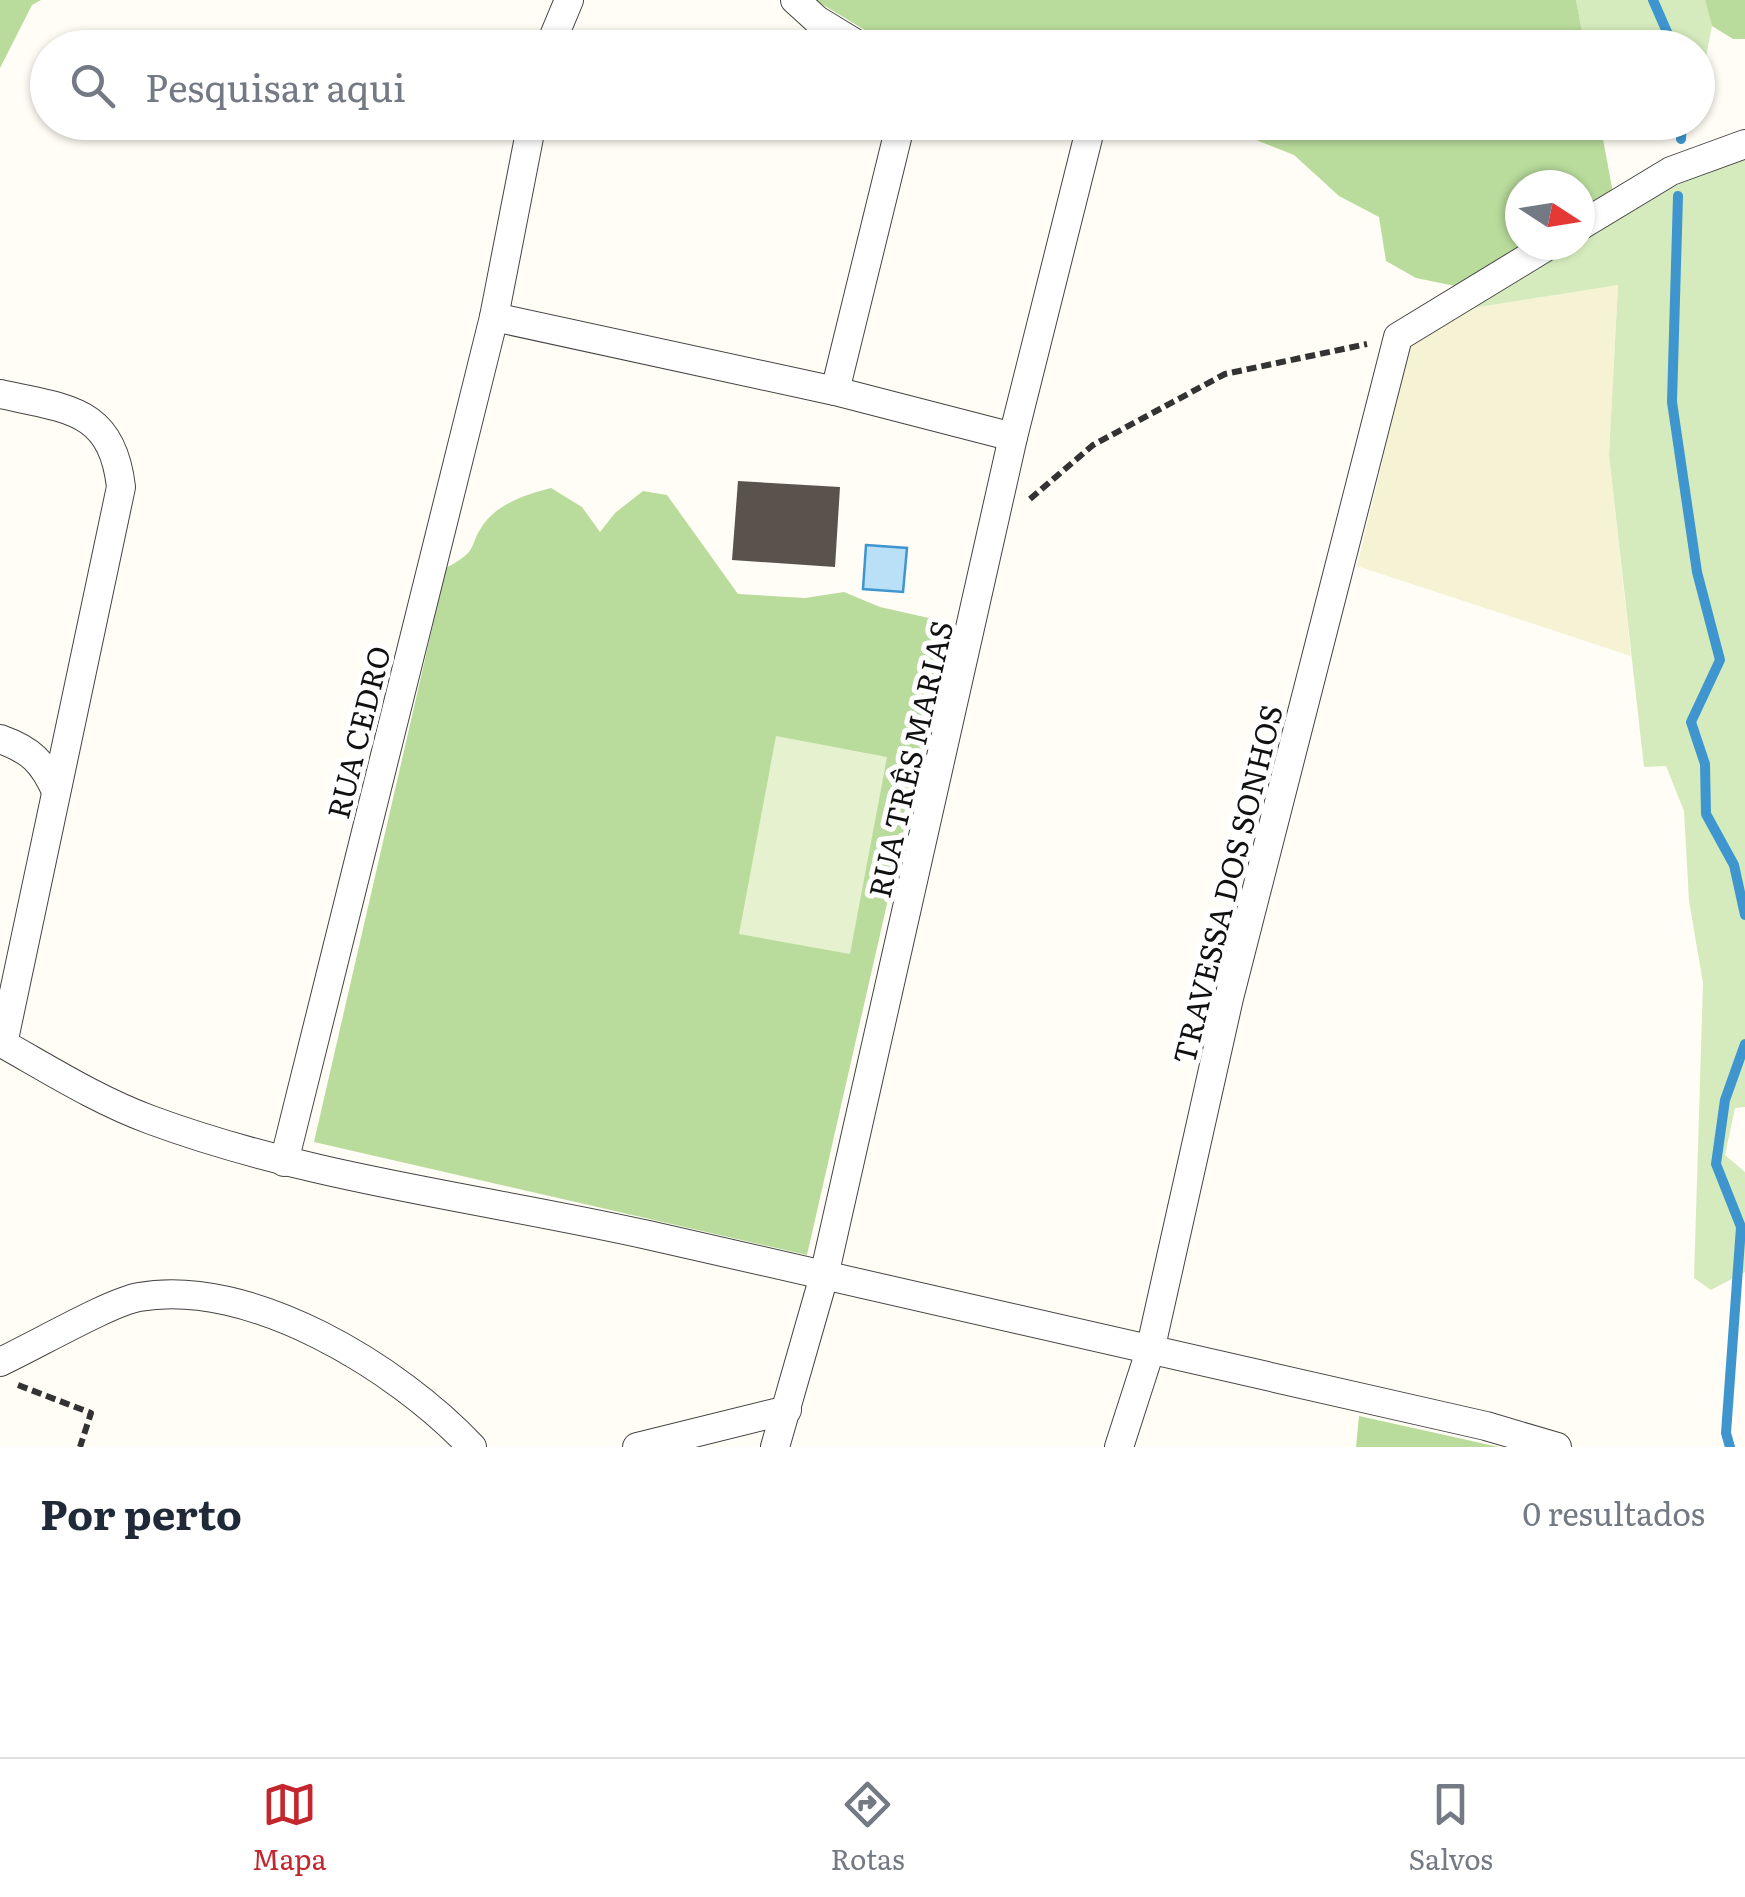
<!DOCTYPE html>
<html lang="pt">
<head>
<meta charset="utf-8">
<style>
	:root { --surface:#fff; --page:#f2f2f3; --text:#1f2937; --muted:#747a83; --line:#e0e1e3; --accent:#c4262e }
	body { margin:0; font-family:Literata,serif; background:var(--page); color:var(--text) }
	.compass { position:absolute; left:1505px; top:170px; width:90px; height:90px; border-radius:50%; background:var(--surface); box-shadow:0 2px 8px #0004; rotate:102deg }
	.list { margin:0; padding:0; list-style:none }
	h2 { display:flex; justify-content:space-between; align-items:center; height:130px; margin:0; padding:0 40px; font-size:42px }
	h2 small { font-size:32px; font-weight:400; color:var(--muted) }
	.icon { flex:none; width:55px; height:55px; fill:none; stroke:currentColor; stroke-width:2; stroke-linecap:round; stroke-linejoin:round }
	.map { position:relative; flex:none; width:1745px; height:1447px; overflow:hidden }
	.search { position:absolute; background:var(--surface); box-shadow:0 2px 8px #0004; left:30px; right:30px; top:30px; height:110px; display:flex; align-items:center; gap:25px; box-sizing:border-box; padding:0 35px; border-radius:55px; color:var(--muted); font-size:38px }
	.sheet { height:310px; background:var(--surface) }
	nav { display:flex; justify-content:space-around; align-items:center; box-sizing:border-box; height:140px; border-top:2px solid var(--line); background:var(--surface); font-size:28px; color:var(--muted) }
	nav a { display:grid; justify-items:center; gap:5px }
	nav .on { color:var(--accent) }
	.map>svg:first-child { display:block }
</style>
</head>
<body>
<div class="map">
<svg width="1745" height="1447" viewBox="0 0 1745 1447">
	<rect width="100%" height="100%" fill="#fffdf5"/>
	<!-- farmland -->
	<path fill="#f6f3d4" d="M1618,284L1609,455L1631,656L1357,566L1412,338L1466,309Z"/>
	<!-- green -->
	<g fill="#d5ebbd">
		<path d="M1576,0H1705L1712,26L1702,77L1698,78V48L1585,47Z"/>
		<path d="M1745,154V1107L1735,1108L1725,1155L1745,1172V1272L1711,1290L1694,1278L1703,983L1689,901L1684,811L1666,766L1644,767L1609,455L1618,285L1466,309C1559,254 1644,195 1745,154Z"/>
	</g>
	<!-- forest -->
	<g fill="#b9dc9c">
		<path d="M0,0H41L32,5L0,68Z"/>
		<path d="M815,0H1576L1585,47H893Z"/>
		<path d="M1705,0H1745V39H1733L1712,26Z"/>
		<path d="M1213,123H1600L1613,193L1580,212V185H1520V245H1524L1455,286L1416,278L1386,261L1379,217L1339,196L1294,155Z"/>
		<path d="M551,488L582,507L600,532L615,513L643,491L667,495L738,594L805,598L844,592L880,607L951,623L807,1255L314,1142L446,568C482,549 466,547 486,521C502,502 528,494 551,488Z"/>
		<path d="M1359,1416L1499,1447H1356Z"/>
	</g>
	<!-- pitch -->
	<path fill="#e6f2cf" d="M776,736L887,757L850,954L739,934Z"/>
	<!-- water -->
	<path fill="#b9e0f7" stroke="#3f96cf" stroke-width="2.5" d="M866,545L907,548L903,592L863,589Z"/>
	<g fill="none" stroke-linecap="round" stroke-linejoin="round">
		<!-- stream -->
		<g stroke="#3f96cf" stroke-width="10">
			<path d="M1653,0L1674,48"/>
			<path d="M1681,139L1682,122"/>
			<path d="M1678,196L1672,402L1697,572L1720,660L1691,722L1705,764L1706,814L1734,865L1745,915"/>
			<path d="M1730,1447L1726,1433L1741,1227L1716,1164L1725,1100L1745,1044"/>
		</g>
	</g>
	<!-- building -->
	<path fill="#5a524d" d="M738,481L840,487L835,567L732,560Z"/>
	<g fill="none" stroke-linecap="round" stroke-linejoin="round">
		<!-- street casing -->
		<g stroke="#444" stroke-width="30">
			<g id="street">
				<path d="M795,0L817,20L863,48"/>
				<path d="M549,48L569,0"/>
				<path d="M1580,226L1671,171L1745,144"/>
				<path d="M494,317L835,391L1013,437"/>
				<path d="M835,391L901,122"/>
				<path d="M0,394C67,409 112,408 121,487L3,1044"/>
				<path d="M0,739C31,750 43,762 56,791"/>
				<path d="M0,1042C50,1070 97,1100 151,1120C311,1179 482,1198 648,1235C927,1298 1206,1363 1486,1426L1557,1447"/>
				<path d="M284,1162L494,317L532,122"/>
				<path d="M0,1362C33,1347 110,1302 139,1297C250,1277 398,1368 472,1447"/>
				<path d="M637,1447L787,1410"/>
				<path d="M775,1447L824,1276L1013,437L1092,122"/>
				<path d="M1119,1447L1150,1351L1229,998L1398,337L1549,245"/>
			</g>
		</g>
		<!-- path -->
		<g stroke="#333" stroke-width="6" stroke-dasharray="10 5" stroke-linecap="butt">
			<path d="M1030,499L1093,445L1225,374L1367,344"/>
			<path d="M18,1385L91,1413L80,1447"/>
		</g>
		<!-- street -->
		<use href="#street" stroke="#fff" stroke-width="28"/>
	</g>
	<g text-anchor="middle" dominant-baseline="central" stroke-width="10" stroke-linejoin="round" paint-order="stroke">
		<!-- street labels -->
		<g font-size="30" fill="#111" stroke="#fff">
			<text transform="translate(357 732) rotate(-76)">RUA CEDRO</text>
			<text transform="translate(909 759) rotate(-77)">RUA TRÊS MARIAS</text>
			<text transform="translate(1226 884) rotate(-76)">TRAVESSA DOS SONHOS</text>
		</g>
	</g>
</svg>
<svg class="compass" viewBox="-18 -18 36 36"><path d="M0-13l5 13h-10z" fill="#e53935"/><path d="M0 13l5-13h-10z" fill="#747a83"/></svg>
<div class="search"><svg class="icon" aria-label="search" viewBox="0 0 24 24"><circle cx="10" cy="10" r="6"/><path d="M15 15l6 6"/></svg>Pesquisar aqui</div>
</div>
<section class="sheet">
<h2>Por perto<small>0 resultados</small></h2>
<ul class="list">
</ul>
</section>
<nav>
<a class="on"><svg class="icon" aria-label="map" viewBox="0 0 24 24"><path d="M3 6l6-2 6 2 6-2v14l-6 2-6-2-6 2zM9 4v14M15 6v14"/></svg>Mapa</a>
<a><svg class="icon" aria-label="directions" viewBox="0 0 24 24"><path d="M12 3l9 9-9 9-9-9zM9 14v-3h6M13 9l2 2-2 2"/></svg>Rotas</a>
<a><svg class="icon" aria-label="saved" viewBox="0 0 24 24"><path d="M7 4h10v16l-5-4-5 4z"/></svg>Salvos</a>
</nav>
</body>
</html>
